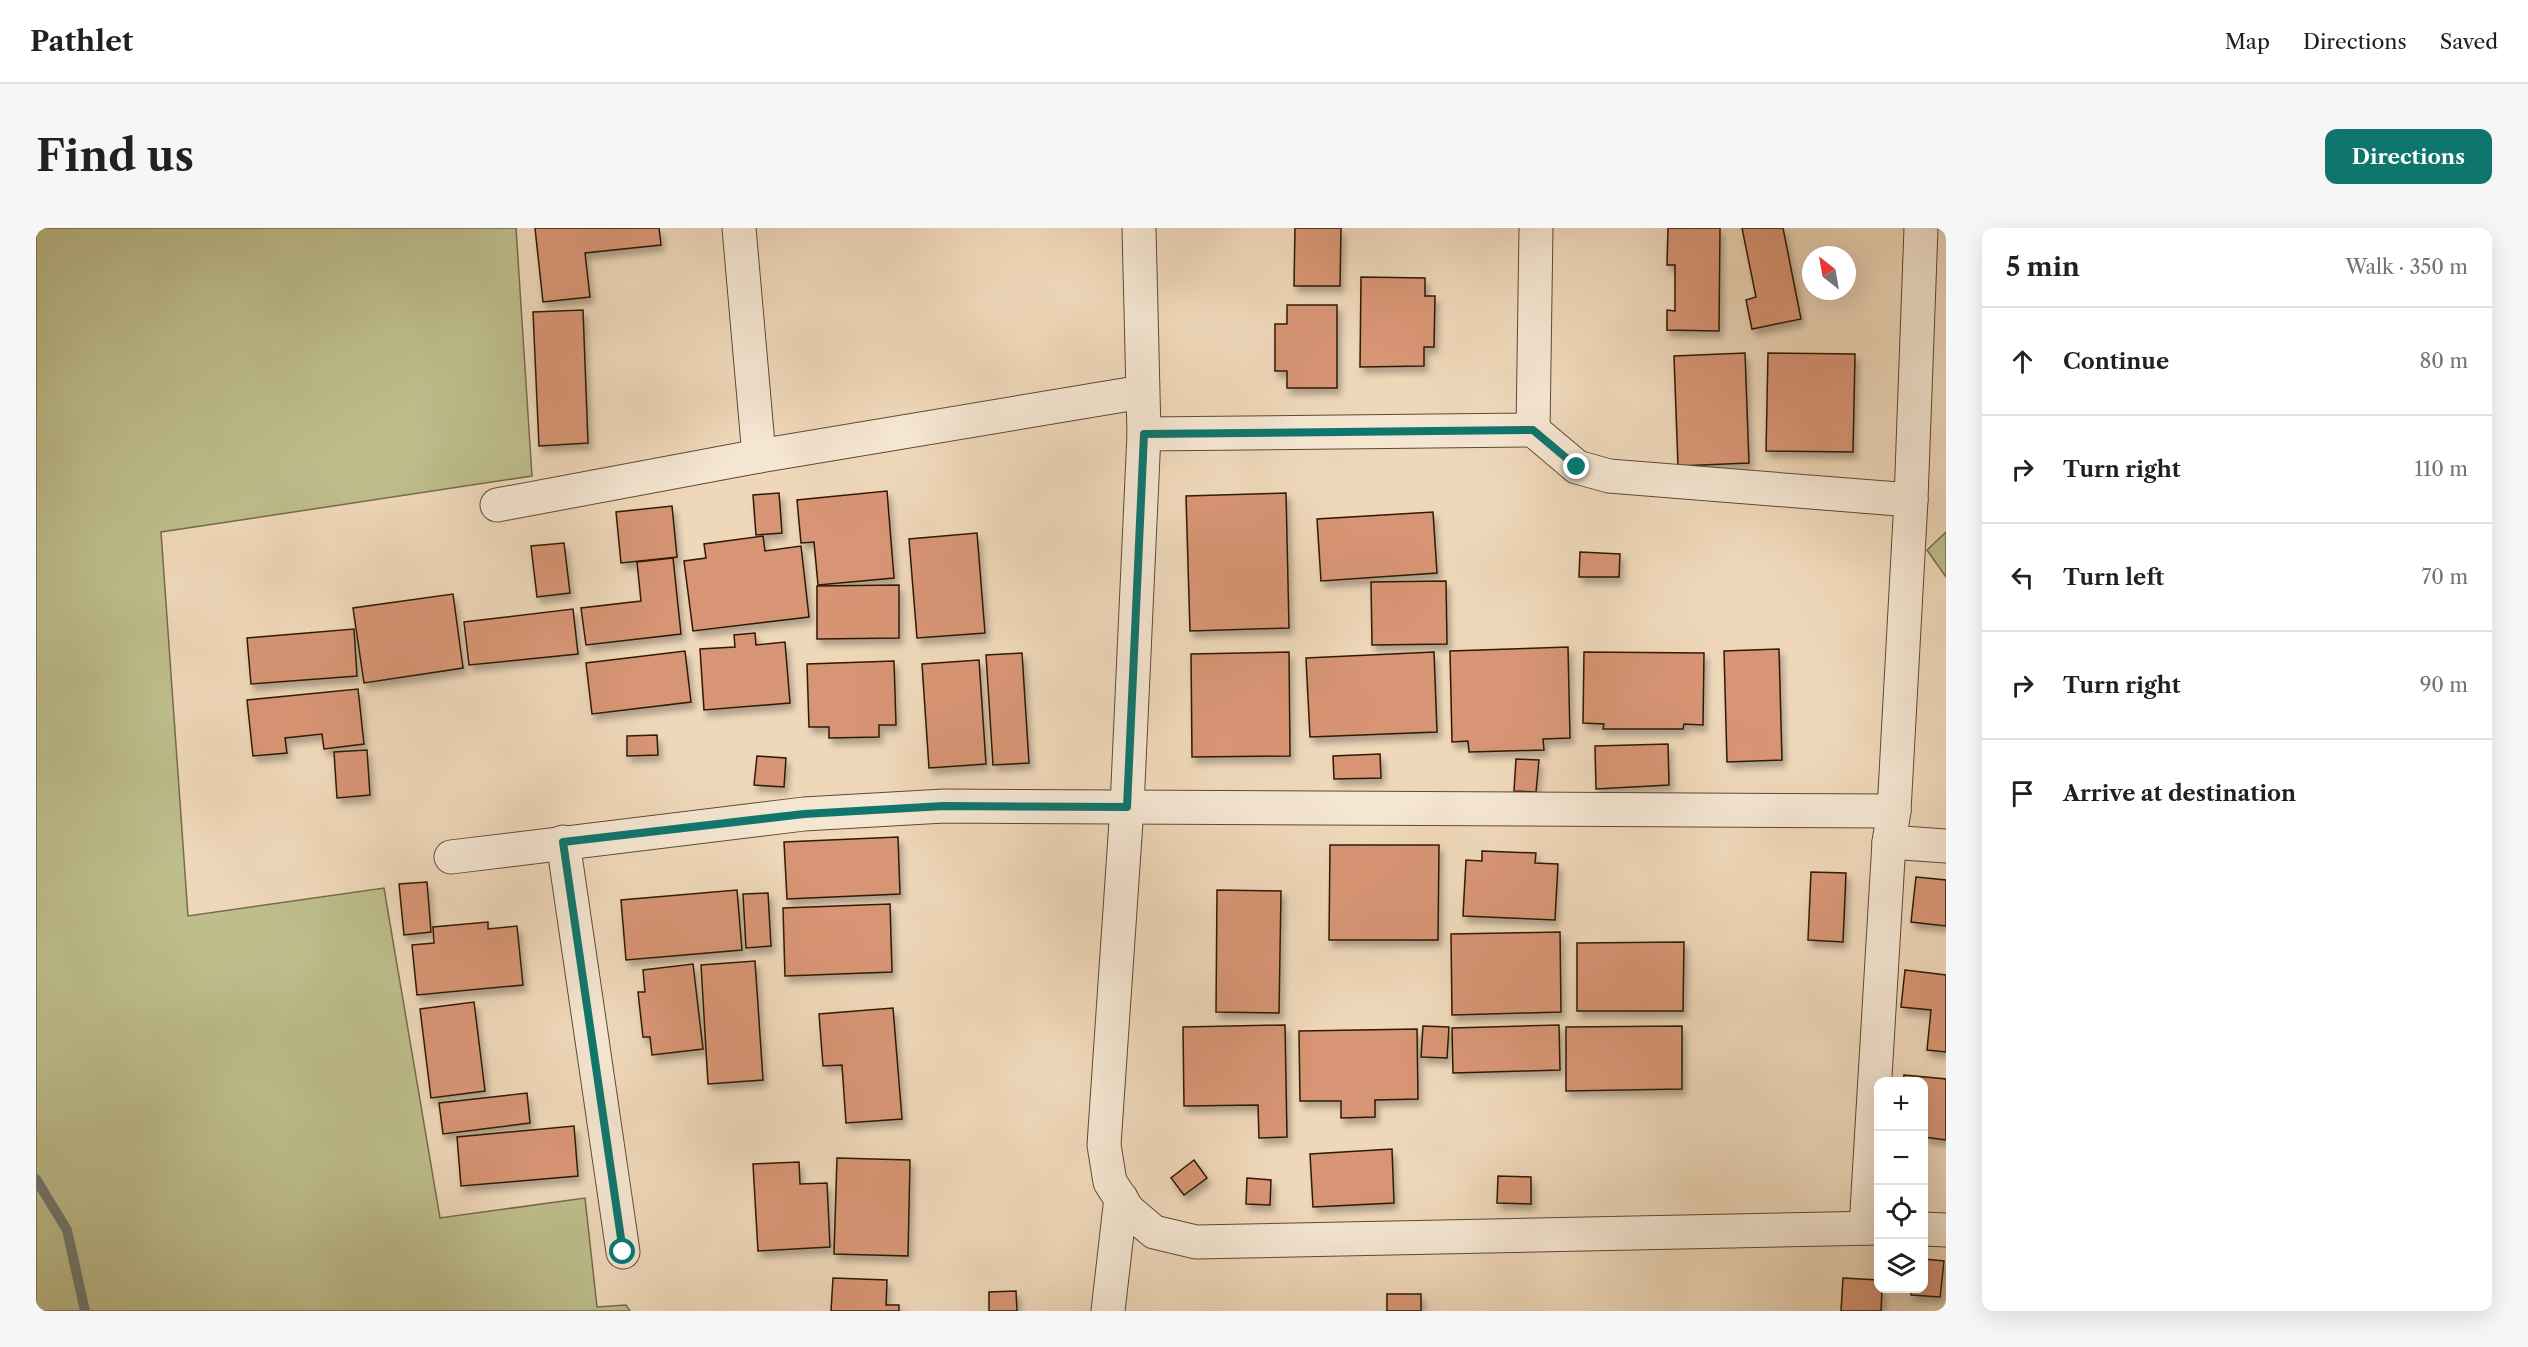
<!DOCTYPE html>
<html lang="en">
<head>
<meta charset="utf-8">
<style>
	:root { --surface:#fff; --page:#f6f6f6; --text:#202124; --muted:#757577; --line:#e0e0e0; --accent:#0f766e }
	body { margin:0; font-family:"Libre Caslon Text",serif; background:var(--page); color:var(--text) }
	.controls { position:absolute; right:18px; bottom:18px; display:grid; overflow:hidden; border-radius:12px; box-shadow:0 6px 24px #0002 }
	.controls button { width:54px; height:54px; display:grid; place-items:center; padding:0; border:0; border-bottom:2px solid var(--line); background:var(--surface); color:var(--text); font:30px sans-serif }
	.compass { position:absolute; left:1766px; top:18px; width:54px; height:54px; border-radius:50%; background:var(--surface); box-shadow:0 6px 24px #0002; rotate:329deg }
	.stop { position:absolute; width:18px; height:18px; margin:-14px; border:4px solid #0f766e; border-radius:50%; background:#fff }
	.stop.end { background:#0f766e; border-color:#fff; box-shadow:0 2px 6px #0008 }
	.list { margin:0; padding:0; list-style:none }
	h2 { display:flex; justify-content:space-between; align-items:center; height:78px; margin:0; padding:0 24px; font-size:26px }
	h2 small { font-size:20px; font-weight:400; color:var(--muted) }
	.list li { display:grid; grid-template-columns:39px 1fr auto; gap:18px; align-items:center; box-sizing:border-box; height:108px; padding:0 24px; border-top:2px solid var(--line) }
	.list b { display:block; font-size:22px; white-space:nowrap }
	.list em { font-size:20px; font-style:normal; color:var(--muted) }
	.icon { flex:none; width:33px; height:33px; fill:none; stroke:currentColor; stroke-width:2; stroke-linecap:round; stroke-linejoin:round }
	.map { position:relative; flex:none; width:1910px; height:1083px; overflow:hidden; border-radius:12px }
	header { display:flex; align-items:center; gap:36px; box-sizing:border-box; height:84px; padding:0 30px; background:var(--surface); border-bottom:2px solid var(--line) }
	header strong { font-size:28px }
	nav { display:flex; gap:33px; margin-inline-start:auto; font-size:21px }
	.intro { display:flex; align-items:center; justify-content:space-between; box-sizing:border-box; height:144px; padding:0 36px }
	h1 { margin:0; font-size:42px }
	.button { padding:15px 27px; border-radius:12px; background:var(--accent); color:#fff; font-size:21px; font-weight:700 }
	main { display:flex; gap:36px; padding:0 36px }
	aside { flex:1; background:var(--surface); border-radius:12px; box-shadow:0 6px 24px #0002 }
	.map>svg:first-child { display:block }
</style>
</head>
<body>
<header>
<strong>Pathlet</strong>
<nav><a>Map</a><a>Directions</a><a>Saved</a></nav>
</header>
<div class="intro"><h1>Find us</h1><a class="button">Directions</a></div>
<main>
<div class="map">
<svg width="1910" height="1083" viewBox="0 0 1910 1083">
	<defs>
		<filter id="shadow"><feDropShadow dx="3.5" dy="6" stdDeviation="3" flood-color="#0004"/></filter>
	</defs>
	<rect width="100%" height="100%" fill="#efd8ba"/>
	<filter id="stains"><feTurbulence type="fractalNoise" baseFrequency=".00333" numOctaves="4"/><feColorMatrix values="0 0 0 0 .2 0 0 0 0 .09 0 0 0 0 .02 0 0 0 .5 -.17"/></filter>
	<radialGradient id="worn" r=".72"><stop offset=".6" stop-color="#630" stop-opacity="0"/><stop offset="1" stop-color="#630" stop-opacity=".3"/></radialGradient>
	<!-- green -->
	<g fill="#bebe8d" stroke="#766c4a" stroke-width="1.5">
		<path d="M0,0H480L496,248L125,304L152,688L348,660L404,990L549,970L561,1079L590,1077L594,1083H0Z"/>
		<path d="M1910,304V349L1891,322Z"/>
	</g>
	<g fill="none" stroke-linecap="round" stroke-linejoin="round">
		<!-- stream -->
		<path stroke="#707970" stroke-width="10" d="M0,951L31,1002L49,1083"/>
	</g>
	<!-- building -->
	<g fill="#d89574" stroke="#2d1b06" stroke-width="1.5" filter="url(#shadow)">
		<path d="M499,0H623L625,17L549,25L554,69L507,74Z"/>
		<path d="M1259,0H1305L1304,58H1258Z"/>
		<path d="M1632,0H1684L1683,103L1631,102V82L1639,83V37H1631Z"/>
		<path d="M1706,0H1747L1765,91L1716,101L1710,72L1720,69Z"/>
		<path d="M1325,49L1389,50V68H1399L1398,119H1388V138L1324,139Z"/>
		<path d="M1251,77H1301V160H1251V143H1239V96H1251Z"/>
		<path d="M547,82L552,215L503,218L497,84Z"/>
		<path d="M1709,125L1713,235L1642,238L1638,128Z"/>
		<path d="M1732,125L1819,126L1817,224L1730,223Z"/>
		<path d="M851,263L858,350L782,357L778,314L765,315L761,272Z"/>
		<path d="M743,265L746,305L720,307L717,267Z"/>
		<path d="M1250,265L1253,400L1154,403L1150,268Z"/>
		<path d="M636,278L641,329L585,335L580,284Z"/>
		<path d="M1397,284L1401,345L1285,353L1281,291Z"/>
		<path d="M941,305L949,405L881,410L873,311Z"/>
		<path d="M727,308L729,323L765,318L773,389L657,403L648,333L670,330L668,316Z"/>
		<path d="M528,315L534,365L501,369L495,318Z"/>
		<path d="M1544,324L1584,326L1583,349H1543Z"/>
		<path d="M637,330L645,406L550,417L545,380L605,373L601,334Z"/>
		<path d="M1410,353L1411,416L1336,417L1335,354Z"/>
		<path d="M863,357V410L781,411V358Z"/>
		<path d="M417,366L427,440L328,455L317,380Z"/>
		<path d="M537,381L542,426L433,437L428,394Z"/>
		<path d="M318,401L321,448L215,456L211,410Z"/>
		<path d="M719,405L720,417L749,414L754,475L668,482L664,421L699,419L698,407Z"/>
		<path d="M1532,419L1534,510L1507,511L1508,522L1433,524L1432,513L1416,514L1414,423Z"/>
		<path d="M1743,421L1746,532L1691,534L1688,423Z"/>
		<path d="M649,423L655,474L556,486L550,435Z"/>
		<path d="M1253,424L1254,528L1156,529L1155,426Z"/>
		<path d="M1398,424L1401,504L1274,509L1270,430Z"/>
		<path d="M1548,424L1668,425L1667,497L1648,496L1647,501H1567L1568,496L1547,495Z"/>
		<path d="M986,425L993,535L957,537L950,427Z"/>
		<path d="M943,432L950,536L893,540L886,436Z"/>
		<path d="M858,433L860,497H843V509L793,510V499H773L771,436Z"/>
		<path d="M322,461L328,516L288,521L286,506L249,510L251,525L217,528L211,472Z"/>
		<path d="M621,507L622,527L591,528V508Z"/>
		<path d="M1632,516L1633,557L1560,561L1559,518Z"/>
		<path d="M331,522L334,567L301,570L298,524Z"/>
		<path d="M1344,526L1345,550L1298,551L1297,528Z"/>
		<path d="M721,528L750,530L748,559L718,557Z"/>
		<path d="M1480,531L1503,532L1500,564L1478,563Z"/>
		<path d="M862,609L864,666L751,671L748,614Z"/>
		<path d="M1294,617H1403L1402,712H1293Z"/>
		<path d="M1446,623L1500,625L1499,635L1522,636L1519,692L1427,688L1430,632L1446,633Z"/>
		<path d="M1775,644L1810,645L1807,714L1772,712Z"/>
		<path d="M1880,649L1910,652V698L1875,694Z"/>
		<path d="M391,654L395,704L368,707L363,656Z"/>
		<path d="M701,662L706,722L590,732L585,672Z"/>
		<path d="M1181,662L1245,663L1243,785L1180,784Z"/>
		<path d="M732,665L735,718L710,720L707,666Z"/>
		<path d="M854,676L856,744L749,748L747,680Z"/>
		<path d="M452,694V701L481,698L487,757L381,767L376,717L398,715L397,699Z"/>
		<path d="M1524,704L1525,784L1416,787L1415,706Z"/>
		<path d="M1648,714L1647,783H1541V715Z"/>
		<path d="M719,733L727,852L672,856L665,737Z"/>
		<path d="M657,736L667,821L616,827L614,809H607L602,764H609L607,742Z"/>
		<path d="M1869,742L1910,747V824L1891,822L1895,782L1865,779Z"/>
		<path d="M438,774L449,863L395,870L384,781Z"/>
		<path d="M857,780L866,891L810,895L806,837L787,838L783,786Z"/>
		<path d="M1249,797L1251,909L1223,910L1222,877L1148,878L1147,799Z"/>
		<path d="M1523,797L1524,842L1417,845L1416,800Z"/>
		<path d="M1387,798L1413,799L1411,830L1385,829Z"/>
		<path d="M1646,798V861L1530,863V799Z"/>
		<path d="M1381,801L1382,871L1339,872V889L1305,890V873H1264L1263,803Z"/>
		<path d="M1868,847L1910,851V912L1888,909V854H1867Z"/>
		<path d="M491,865L494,895L407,906L403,875Z"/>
		<path d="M538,898L542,948L425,958L421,909Z"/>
		<path d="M1356,921L1358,975L1277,979L1274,926Z"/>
		<path d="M801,930L874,932L872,1028L798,1026Z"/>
		<path d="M1158,932L1171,950L1148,967L1135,950Z"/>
		<path d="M763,934L764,956L791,955L794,1019L722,1023L717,936Z"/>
		<path d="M1462,948L1495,949V976L1461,975Z"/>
		<path d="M1211,950L1235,952L1234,977L1210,976Z"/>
		<path d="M1888,1031L1908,1033L1904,1069L1875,1067V1060H1888Z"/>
		<path d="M797,1050L851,1052L850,1077H863V1083H795Z"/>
		<path d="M1807,1050L1842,1052V1060H1846L1845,1083H1805Z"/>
		<path d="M980,1063L981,1083H953V1064Z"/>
		<rect x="1351" y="1066" width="34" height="17"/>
	</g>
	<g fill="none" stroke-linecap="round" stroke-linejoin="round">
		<!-- minor casing -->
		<g stroke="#5e4a33" stroke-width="35">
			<g id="minor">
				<path d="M703,0L723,228"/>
				<path d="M1103,0L1108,206L1091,579L1068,917L1074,954L1092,982L1118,1004L1160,1014L1842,1000"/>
				<path d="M1497,202L1541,239L1573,248L1875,272L1885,0"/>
				<path d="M1108,206L1497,202L1500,0"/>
				<path d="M461,277L723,228L1106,164"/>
				<path d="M527,614L587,1024"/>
				<path d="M1853,614L1910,618"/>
				<path d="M415,629L768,586L908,578L1858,583L1875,272"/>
				<path d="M1830,1000L1853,614L1858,583"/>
				<path d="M1888,1001L1910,1002"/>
				<path d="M1072,1083L1085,970"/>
			</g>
		</g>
		<!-- minor -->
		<use href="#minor" stroke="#f5e6d2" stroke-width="33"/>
	</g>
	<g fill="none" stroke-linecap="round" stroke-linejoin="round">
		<!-- route -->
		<path stroke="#0f766e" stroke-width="8" d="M587,1024L527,614L768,586L908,578L1091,579L1108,206L1497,202L1541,239"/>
	</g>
	<rect width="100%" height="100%" filter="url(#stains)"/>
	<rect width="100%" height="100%" fill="url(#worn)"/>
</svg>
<div class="controls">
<button>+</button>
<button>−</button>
<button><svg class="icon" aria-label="locate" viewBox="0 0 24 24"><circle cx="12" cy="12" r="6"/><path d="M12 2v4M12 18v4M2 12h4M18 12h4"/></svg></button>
<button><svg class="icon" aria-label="layers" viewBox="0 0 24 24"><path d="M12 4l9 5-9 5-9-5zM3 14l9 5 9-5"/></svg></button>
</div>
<svg class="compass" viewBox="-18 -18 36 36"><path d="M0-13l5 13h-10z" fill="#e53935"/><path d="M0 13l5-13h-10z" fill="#757577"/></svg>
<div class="stop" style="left:587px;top:1024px"></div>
<div class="stop end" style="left:1541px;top:239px"></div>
</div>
<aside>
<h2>5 min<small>Walk · 350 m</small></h2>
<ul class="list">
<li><svg class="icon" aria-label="ahead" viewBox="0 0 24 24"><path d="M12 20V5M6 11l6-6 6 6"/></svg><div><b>Continue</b></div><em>80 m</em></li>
<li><svg class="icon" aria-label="right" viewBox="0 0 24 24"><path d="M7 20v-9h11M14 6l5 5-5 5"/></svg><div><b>Turn right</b></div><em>110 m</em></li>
<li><svg class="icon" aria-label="left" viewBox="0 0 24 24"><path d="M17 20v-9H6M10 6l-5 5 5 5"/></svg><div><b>Turn left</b></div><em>70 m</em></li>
<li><svg class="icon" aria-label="right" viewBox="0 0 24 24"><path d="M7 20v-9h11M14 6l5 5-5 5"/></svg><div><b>Turn right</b></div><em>90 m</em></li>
<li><svg class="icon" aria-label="arrive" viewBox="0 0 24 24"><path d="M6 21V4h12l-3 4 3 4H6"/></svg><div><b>Arrive at destination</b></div></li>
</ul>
</aside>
</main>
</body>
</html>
